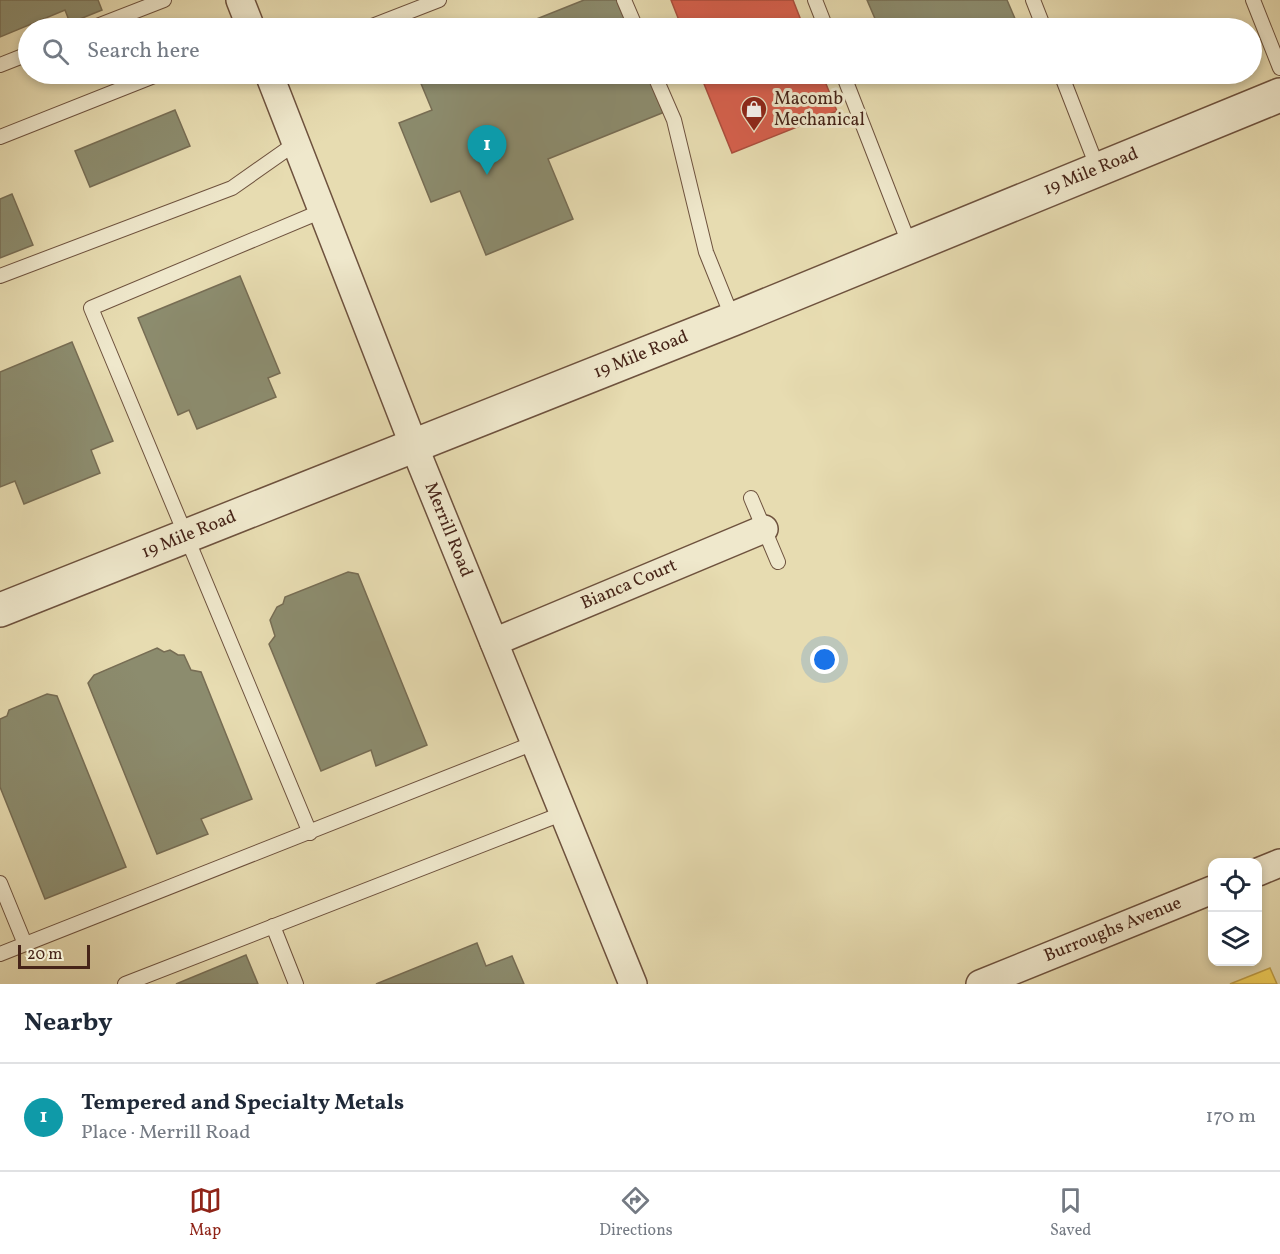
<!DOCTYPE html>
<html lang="en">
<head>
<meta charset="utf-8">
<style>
	:root { --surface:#fff; --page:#f6f6f7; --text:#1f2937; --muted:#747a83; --line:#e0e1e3; --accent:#8f2418 }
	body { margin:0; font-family:Vollkorn,serif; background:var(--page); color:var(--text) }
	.controls { position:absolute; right:18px; bottom:18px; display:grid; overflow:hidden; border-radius:12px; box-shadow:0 3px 9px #0003 }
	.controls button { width:54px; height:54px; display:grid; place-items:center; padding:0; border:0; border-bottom:2px solid var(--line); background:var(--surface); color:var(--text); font:30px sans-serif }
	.scale { position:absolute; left:18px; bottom:15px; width:72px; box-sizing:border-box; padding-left:6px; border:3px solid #462418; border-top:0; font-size:16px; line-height:21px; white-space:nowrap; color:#462418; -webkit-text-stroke:4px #efe8cc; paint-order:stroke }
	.you { position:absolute; left:825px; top:660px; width:21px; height:21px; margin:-15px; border:4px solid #fff; border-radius:50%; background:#1a73e8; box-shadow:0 0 0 9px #1a73e833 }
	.badge { display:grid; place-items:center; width:39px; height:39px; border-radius:50%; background:var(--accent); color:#fff; font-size:20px; font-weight:700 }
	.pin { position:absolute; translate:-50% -50px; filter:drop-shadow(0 2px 3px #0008) }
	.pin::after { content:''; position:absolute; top:32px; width:21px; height:18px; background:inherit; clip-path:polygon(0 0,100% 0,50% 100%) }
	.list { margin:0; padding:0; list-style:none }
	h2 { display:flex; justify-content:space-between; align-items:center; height:78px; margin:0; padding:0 24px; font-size:26px }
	h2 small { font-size:20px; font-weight:400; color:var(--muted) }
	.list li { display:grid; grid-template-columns:39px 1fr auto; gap:18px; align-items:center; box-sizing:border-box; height:108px; padding:0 24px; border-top:2px solid var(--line) }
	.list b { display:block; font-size:22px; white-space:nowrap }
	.list p { margin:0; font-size:20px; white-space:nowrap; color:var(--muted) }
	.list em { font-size:20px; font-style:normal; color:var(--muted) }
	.icon { flex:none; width:33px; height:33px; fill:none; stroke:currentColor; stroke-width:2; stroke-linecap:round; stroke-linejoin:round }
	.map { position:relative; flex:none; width:1280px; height:984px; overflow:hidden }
	.search { position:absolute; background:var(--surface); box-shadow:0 3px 9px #0003; left:18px; right:18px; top:18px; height:66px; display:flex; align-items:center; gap:15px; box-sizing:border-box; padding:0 21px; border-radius:33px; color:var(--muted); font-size:22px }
	.sheet { height:186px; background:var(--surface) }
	nav { display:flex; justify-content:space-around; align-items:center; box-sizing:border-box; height:84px; border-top:2px solid var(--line); background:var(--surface); font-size:16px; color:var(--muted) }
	nav a { display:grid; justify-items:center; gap:3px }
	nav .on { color:var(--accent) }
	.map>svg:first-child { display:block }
</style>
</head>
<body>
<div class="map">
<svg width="1280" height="984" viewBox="0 0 1280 984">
	<rect width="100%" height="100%" fill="#e7dcb1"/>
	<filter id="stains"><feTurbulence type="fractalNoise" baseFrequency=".00333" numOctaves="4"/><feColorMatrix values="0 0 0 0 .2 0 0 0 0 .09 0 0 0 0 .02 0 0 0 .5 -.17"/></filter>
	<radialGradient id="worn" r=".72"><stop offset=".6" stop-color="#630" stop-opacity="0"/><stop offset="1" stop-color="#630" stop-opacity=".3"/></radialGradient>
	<!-- homes -->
	<path fill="#f6d55c" stroke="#c1a048" stroke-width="1.5" d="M1270,968L1277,984H1230Z"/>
	<!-- shops -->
	<g fill="#d6604d" stroke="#ab4e3d" stroke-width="1.5">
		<path d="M671,0H793L804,28H682Z"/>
		<path d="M700,74H822L837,111L732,153Z"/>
	</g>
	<!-- industry -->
	<g fill="#8c8c6e" stroke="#776d54" stroke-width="1.5">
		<path d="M0,0H98L102,10L70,23L65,10L0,37Z"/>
		<path d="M584,0H622L634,28H514Z"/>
		<path d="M867,0H1007L1019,28H879Z"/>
		<path d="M417,74H652L667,111L548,159L573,219L486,255L460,191L431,202L399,123L432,110Z"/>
		<path d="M910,74H934L913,82Z"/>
		<path d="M175,110L190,146L90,187L75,151Z"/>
		<path d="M12,194L33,245L0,258V199Z"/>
		<path d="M240,276L280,373L268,378L276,397L197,429L189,410L178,415L138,318Z"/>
		<path d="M72,342L113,441L91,450L100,473L24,504L15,481L0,487V372Z"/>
		<path d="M348,572L358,574L427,745L376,766L371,750L321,771L269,644L275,636L270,620L277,607L283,604L285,597Z"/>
		<path d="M157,648L164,652L170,650L178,655H184L191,670L201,672L252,799L201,819L208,834L157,854L88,683L94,675Z"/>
		<path d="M47,694L57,696L126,867L45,899L0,787V719L7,716L9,710Z"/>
		<path d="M477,943L486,966L512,956L524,984H376Z"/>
		<path d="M246,955L258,984H176Z"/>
	</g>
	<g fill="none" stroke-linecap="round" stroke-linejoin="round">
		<!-- service casing -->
		<g stroke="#6e523e" stroke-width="16">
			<g id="service">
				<path d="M624,0L636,28"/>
				<path d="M815,0L826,28"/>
				<path d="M1033,0L1044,28"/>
				<path d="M1253,0L1280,68"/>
				<path d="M92,28L164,0"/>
				<path d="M367,28L439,0"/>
				<path d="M0,65L28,54"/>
				<path d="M654,74L674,120L706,252L733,319"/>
				<path d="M843,74L910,246"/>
				<path d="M1061,74L1098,169"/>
				<path d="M0,137L159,74"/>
				<path d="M0,276L232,188L296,143"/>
				<path d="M751,498L778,562"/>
				<path d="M310,833L91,308L322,211"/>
				<path d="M0,883L25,944"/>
				<path d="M273,926L296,984"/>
				<path d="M0,954L534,743"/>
				<path d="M125,984L564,813"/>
			</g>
		</g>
		<!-- minor casing -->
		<g stroke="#6e523e" stroke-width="30">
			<g id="minor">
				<path d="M240,0L251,28"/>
				<path d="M269,74L414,446L633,984"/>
				<path d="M494,642L764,529"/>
				<path d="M1258,872L1280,863"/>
				<path d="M980,984L1212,890"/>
			</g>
		</g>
		<!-- tertiary casing -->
		<g stroke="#6e523e" stroke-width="36">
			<path id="tertiary" d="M0,610L733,319L1280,95"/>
		</g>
		<!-- service -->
		<use href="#service" stroke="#efe8cc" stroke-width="14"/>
		<!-- minor -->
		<use href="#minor" stroke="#efe8cc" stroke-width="27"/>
		<!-- tertiary -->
		<use href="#tertiary" stroke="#efe8cc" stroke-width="33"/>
	</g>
	<!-- icons -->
	<defs>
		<g id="shop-pin" transform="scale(1.35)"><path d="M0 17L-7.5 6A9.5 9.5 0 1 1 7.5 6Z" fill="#8f2418" stroke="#efe8cc"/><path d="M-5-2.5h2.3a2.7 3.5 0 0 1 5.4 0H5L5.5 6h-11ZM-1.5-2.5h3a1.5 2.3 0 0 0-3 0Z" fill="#fff"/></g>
	</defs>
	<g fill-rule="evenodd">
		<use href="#shop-pin" x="754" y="109"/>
	</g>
	<g text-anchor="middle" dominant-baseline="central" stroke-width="6" stroke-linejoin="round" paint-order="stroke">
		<!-- poi labels -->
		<g font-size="18" fill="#462418" stroke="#efe8cc" text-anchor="start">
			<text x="774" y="99">Macomb<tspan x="774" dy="21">Mechanical</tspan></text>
		</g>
		<!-- street labels -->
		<g font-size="18" fill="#462418" stroke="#efe8cc">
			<text transform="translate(1091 172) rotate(-22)">19 Mile Road</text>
			<text transform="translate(641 355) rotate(-22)">19 Mile Road</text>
			<text transform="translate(448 530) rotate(68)">Merrill Road</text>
			<text transform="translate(189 535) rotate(-22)">19 Mile Road</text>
			<text transform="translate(629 585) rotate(-23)">Bianca Court</text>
			<text transform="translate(1113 930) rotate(-22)">Burroughs Avenue</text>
		</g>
	</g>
	<rect width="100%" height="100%" filter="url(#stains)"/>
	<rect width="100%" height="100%" fill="url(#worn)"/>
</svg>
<div class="controls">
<button><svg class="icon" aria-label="locate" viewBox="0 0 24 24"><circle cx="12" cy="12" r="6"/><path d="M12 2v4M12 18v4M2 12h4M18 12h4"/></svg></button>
<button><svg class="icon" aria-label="layers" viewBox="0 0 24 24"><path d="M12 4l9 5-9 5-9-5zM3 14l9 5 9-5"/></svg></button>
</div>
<div class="scale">20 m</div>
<div class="you"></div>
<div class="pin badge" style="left:487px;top:175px;background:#0f9aa8">1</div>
<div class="search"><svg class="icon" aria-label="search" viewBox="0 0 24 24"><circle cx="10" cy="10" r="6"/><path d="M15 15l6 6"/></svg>Search here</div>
</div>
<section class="sheet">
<h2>Nearby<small></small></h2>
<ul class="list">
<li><span class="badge" style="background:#0f9aa8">1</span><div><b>Tempered and Specialty Metals</b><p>Place · Merrill Road</p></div><em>170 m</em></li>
</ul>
</section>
<nav>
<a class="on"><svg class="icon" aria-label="map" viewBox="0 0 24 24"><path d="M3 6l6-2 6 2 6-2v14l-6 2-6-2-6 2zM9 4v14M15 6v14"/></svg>Map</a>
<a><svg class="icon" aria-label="directions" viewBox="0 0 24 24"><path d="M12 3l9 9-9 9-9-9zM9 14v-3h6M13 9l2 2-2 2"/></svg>Directions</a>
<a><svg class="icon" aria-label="saved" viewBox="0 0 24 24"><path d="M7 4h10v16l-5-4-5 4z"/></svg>Saved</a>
</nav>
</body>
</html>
